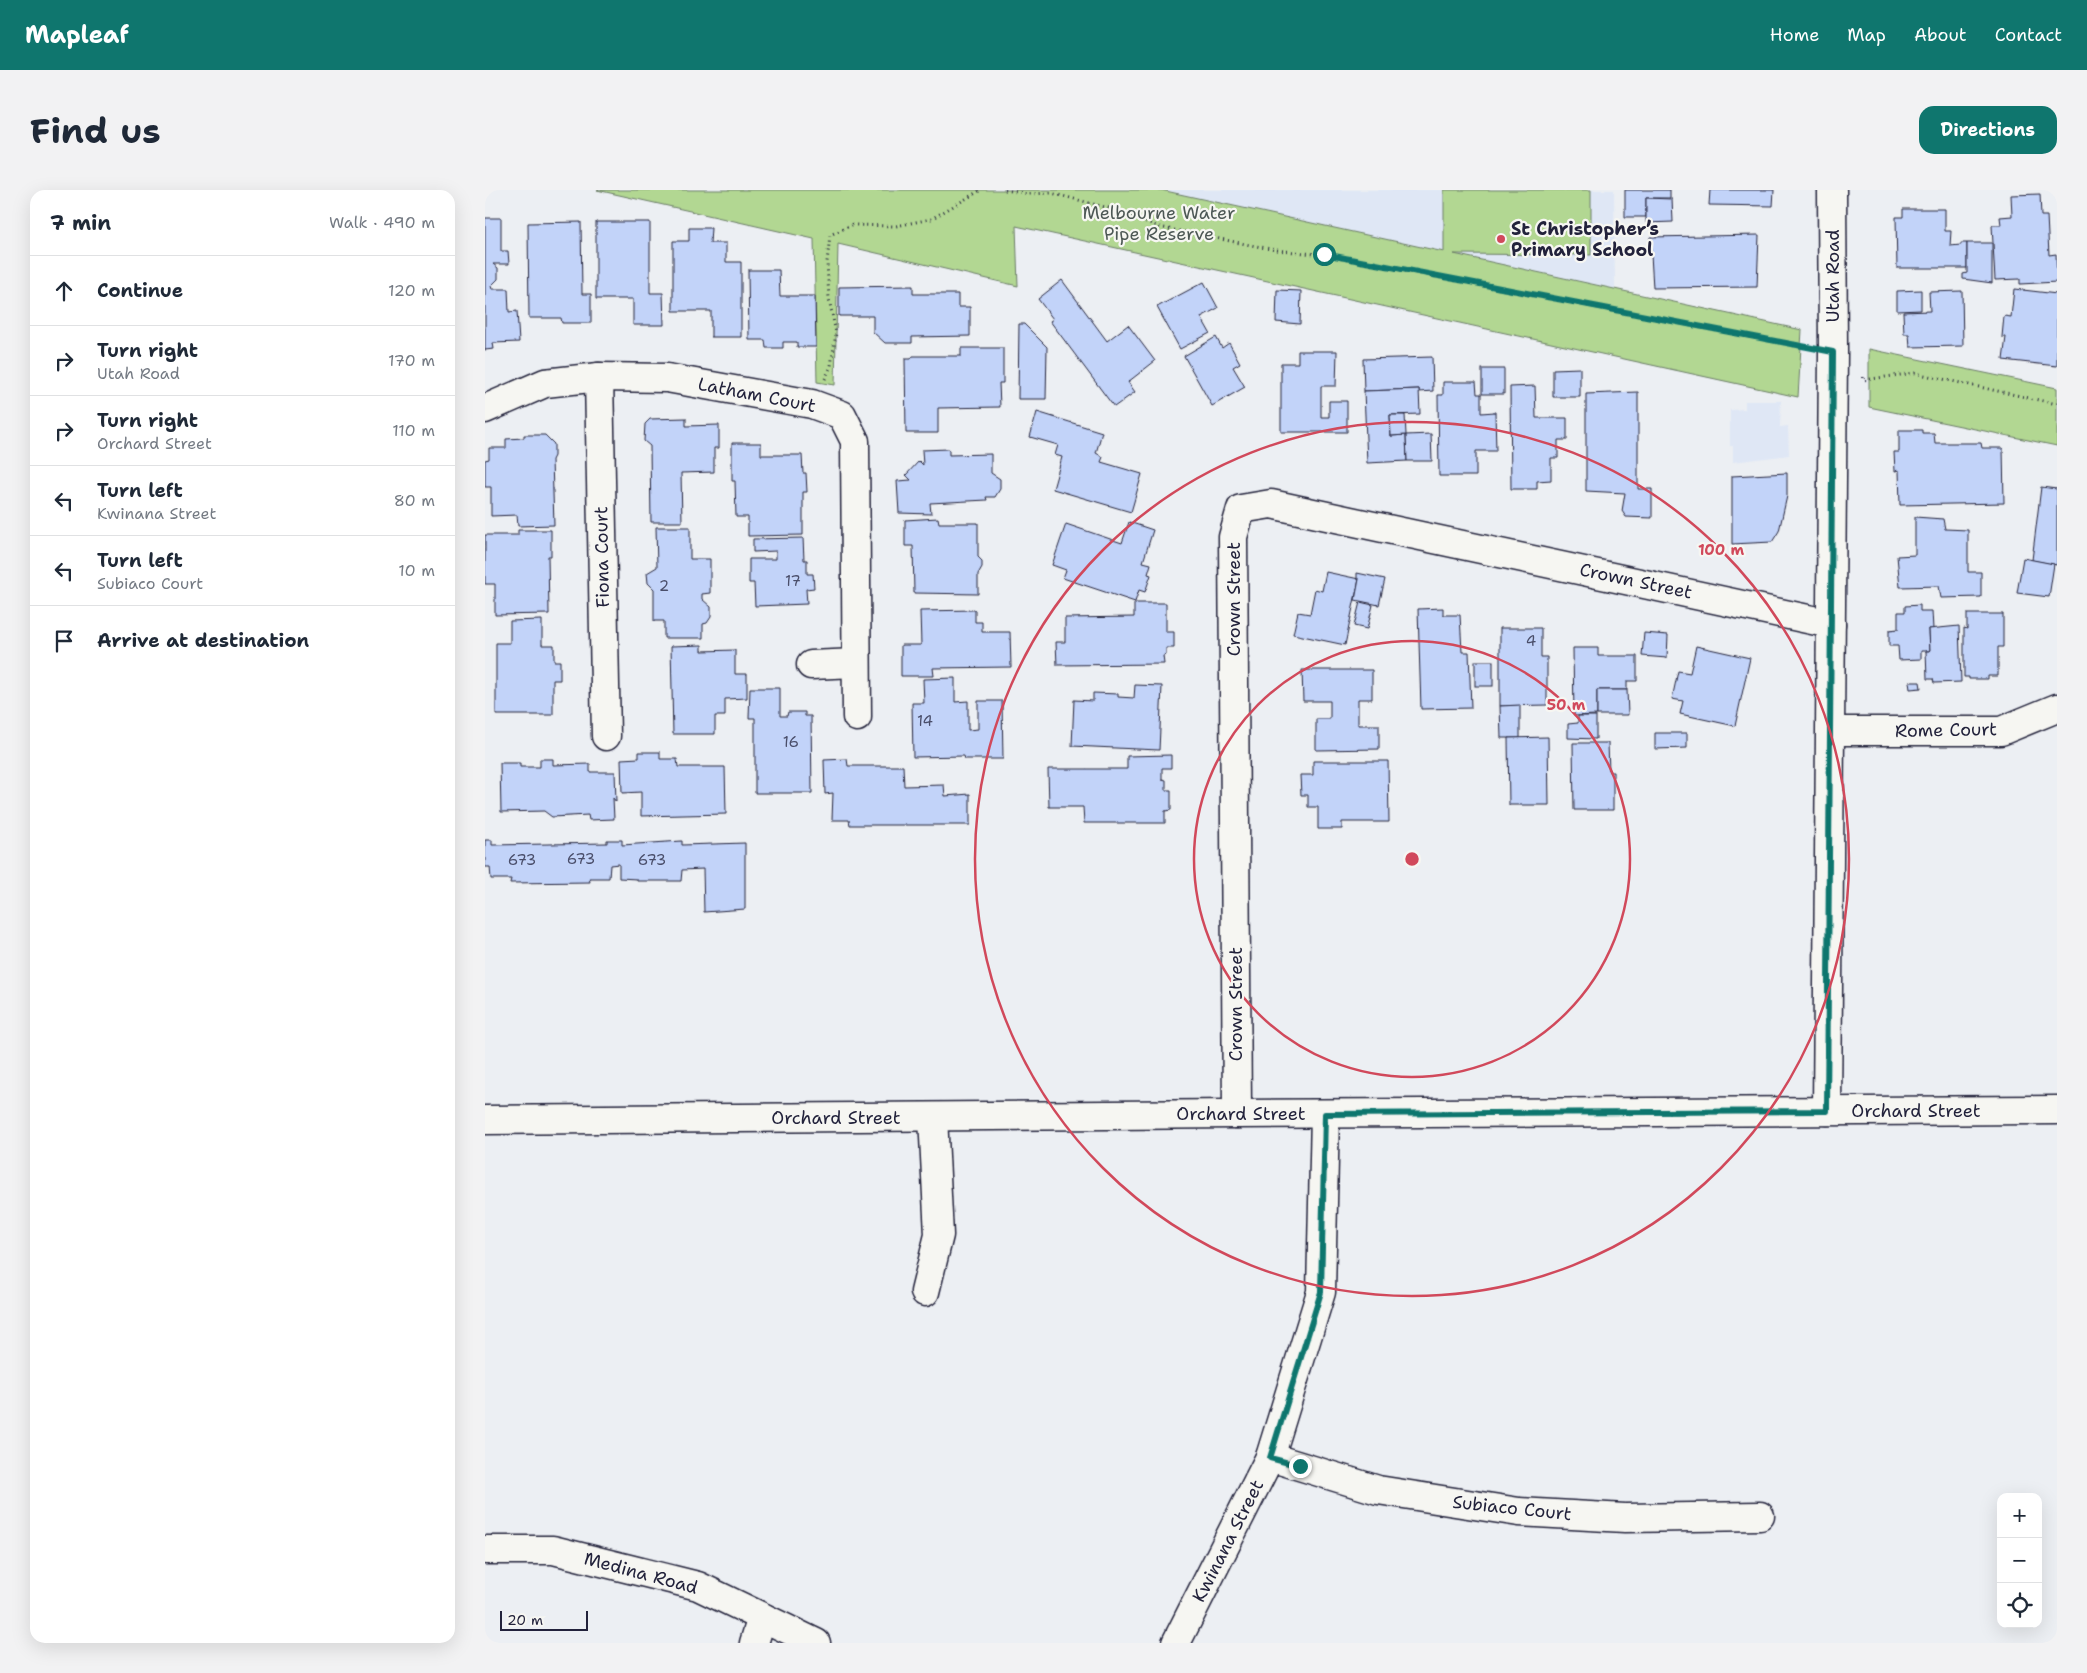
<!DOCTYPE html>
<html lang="en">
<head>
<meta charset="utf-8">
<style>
	:root { --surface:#fff; --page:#f2f2f3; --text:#1f2937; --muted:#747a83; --line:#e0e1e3; --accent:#0f766e }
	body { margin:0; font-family:"Shantell Sans",sans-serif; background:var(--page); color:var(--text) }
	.controls { position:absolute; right:15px; bottom:15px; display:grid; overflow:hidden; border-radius:10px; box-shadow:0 5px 20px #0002 }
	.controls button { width:45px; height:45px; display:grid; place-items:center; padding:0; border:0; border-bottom:1px solid var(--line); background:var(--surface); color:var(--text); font:25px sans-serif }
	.scale { position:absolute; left:15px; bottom:12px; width:88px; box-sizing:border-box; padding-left:5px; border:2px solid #22223b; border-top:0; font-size:14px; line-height:18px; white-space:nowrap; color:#22223b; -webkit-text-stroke:4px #f6f6f2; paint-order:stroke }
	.stop { position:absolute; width:15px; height:15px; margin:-11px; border:4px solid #0f766e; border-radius:50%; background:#fff }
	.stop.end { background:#0f766e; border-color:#fff; box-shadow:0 1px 5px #0008 }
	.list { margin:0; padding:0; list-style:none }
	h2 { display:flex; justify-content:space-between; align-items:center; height:65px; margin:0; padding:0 20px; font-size:21px }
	h2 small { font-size:16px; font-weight:400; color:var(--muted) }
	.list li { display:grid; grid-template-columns:32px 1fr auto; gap:15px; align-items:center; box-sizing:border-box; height:70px; padding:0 20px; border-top:1px solid var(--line) }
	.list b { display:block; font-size:19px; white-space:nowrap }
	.list p { margin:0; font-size:16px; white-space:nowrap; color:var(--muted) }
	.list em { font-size:16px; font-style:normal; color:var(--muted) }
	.icon { flex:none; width:28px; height:28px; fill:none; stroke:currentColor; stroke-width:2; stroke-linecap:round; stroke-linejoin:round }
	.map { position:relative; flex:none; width:1572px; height:1453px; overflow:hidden; border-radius:15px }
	header { display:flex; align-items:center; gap:30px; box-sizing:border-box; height:70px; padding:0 25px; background:var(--accent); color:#fff }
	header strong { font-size:24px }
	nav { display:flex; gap:28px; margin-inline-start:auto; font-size:18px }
	.intro { display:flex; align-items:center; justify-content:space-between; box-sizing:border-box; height:120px; padding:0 30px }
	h1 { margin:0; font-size:35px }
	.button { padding:12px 22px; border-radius:15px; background:var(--accent); color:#fff; font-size:18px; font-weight:700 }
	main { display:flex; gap:30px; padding:0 30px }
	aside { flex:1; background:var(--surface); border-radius:15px; box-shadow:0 5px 20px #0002 }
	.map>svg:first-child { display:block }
</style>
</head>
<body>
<header>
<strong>Mapleaf</strong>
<nav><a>Home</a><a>Map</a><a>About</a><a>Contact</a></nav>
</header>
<div class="intro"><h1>Find us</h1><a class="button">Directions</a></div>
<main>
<aside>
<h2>7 min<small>Walk · 490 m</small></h2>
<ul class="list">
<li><svg class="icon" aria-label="ahead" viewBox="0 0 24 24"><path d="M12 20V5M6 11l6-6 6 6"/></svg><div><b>Continue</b></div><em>120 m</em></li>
<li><svg class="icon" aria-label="right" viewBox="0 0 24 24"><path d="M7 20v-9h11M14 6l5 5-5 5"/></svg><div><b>Turn right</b><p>Utah Road</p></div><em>170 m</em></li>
<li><svg class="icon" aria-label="right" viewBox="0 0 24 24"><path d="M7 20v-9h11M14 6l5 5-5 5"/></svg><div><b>Turn right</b><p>Orchard Street</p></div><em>110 m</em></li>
<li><svg class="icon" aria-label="left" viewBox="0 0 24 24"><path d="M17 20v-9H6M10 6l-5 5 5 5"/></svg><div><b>Turn left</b><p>Kwinana Street</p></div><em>80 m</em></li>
<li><svg class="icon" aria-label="left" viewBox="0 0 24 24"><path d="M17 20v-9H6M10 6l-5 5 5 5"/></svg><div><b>Turn left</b><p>Subiaco Court</p></div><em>10 m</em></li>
<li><svg class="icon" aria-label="arrive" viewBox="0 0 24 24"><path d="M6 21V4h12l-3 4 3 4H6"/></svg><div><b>Arrive at destination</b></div></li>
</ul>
</aside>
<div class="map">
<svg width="1572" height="1453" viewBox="0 0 1572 1453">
	<rect width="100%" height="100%" fill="#eceff3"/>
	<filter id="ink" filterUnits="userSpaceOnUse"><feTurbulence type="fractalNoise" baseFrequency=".02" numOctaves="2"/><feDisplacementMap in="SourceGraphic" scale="10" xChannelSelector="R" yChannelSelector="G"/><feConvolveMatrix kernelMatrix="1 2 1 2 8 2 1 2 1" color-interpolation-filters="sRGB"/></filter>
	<g filter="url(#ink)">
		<!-- built -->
		<g fill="#dfe7f5">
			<path d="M676,0H1129L1130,99Z"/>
			<path d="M1260,211H1296L1295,237L1303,236L1304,265L1248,272V256H1245V220L1260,219Z"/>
		</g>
		<!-- green -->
		<g fill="#b2d792" stroke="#6a7c66">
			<path d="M112,0H676L959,62V0H1106V65L969,64L1317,140L1313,207L531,36L533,96L353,54L350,195L332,192L329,49Z"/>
			<path d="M1384,159L1572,198V256L1384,217Z"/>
		</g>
		<!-- building -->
		<g fill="#c2d3f9" stroke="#22223b">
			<path d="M1140,0H1185V8H1161V27H1140Z"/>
			<path d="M1225,0H1289L1288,16L1224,15Z"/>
			<path d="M1555,4L1556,26H1562L1564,65L1571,64L1572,92L1535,94V89L1510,90L1507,35H1516L1515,27L1527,26L1526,5Z"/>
			<path d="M1161,8L1187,9L1188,32L1161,33Z"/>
			<path d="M1418,19H1460V41H1466L1465,56L1476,55V53H1482V78H1412L1411,27H1418Z"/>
			<path d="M0,28H16V61H23L24,74H8L13,78V89L6,96L7,99H23L24,122L32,121L34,152L8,153L9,159L0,160Z"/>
			<path d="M96,32L97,104H106V133H77L76,128H44L43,33Z"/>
			<path d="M111,32H165V103H178L179,135H148V109H111Z"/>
			<path d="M204,38H226L225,53H241V72H256V147H226V121H188V51H204Z"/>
			<path d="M1274,45L1272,97L1168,98L1165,47Z"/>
			<path d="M1482,53H1507V93L1478,89V84L1482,83Z"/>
			<path d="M263,80H294L295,106H330L331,157H312V152H298V158H281L280,150H264Z"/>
			<path d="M577,90L622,151L643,135L670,171L643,192L650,202L629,217L565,131L568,129L553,109Z"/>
			<path d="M719,92L733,118L716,127L725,143L695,159L672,117Z"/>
			<path d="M428,96V104H473V117H485V146L427,147V153H400L388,142V126H354V97Z"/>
			<path d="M1529,99L1572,104V176L1518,170L1521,147H1517L1519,126L1526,127Z"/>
			<path d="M792,100L816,101L815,134L791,132Z"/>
			<path d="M1436,100V120L1412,121V101Z"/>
			<path d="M1477,101L1478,156L1425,157L1424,144H1419L1418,122L1445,121L1444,102Z"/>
			<path d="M534,134H539L562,157L561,209H533Z"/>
			<path d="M731,147L737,158L744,153L755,173L748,177L760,197L727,216L699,166Z"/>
			<path d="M476,158H518V193H514L515,217L453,218V243H421L420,169H426L428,166H476Z"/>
			<path d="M813,161H852L851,196H836V227H844V211H862V242H796V173H813Z"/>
			<path d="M947,167L948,201L934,202V199L879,201L878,169Z"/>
			<path d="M1095,178V207H1068V179Z"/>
			<rect x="997" y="179" width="22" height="25"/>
			<path d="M958,192H991L992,204H996V223L1010,222L1011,261H991V286H954L953,205H958Z"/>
			<path d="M1050,196L1051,228H1082V250H1073V268H1066V290L1052,291V299H1026L1025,197Z"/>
			<path d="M934,199L935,224L905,225L906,246L921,245L922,271L882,273L879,201Z"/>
			<path d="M1153,202V299H1167V328L1141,327L1137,321L1140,303L1101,301V204Z"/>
			<path d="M552,222L617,242L611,263L618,267L616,272L657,284L646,322L568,299L577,267L570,265L573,255L545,247Z"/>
			<path d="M905,225H920L921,245L906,246Z"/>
			<path d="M201,228V236L234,235V258H229V282L196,283L197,332H166L165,256L159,251L160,234L165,229Z"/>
			<path d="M1414,240H1437V243H1449L1450,253H1496L1497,258H1518L1519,313L1415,315L1414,280L1410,281L1409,262H1414Z"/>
			<path d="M946,244L947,271H922L921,245Z"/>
			<path d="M39,245H60L69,254V266L67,270L69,335L33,336L32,325L6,326V297H0V270L4,269V258H21V249L39,248Z"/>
			<path d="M247,253H276V265H317L318,283H321L322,302H318V345L263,346V327H251L250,291H247Z"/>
			<path d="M464,259V265L506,264V283L515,289V299L510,307H501L502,310L445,313L446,324L414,323L412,291L426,290L421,285L434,271L438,275L437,260Z"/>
			<path d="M1302,283V306L1294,341L1287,352L1247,354V286Z"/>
			<path d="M1556,297L1572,299V375L1547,370Z"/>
			<path d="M1430,327L1458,329L1460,339L1483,340V382H1496V407L1456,408L1454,396L1415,397L1412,366L1430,365Z"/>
			<path d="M453,328L454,333H493V367L497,371V377L493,384V404L429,403L428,356H420V330Z"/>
			<path d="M644,332L668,340L658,372L666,374L663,384L666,385L660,402L654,400L650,412L578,388L581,380L567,375L581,334L637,353Z"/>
			<path d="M171,337H205V369H225V403L217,404V409L226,417V427L222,433L218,434V448H179V431H169V399L163,393L162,383L172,377Z"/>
			<path d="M33,340H66V366H63L64,424L10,425V394H0V345H33Z"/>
			<path d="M318,348L319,370H322V384H328L329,398L321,399L322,414L270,416L269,393H264V369H291V361L268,362V349Z"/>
			<path d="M1538,368L1569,374L1564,407L1532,403Z"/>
			<path d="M841,382L874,389L860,455L808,444L813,422L825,424L830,399L837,401Z"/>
			<path d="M872,383L900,389L894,415L870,410L874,389H872Z"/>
			<path d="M875,412L888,415L882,439L869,436Z"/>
			<path d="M649,413H681V442H689V458H681V465L678,466L679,474L572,475L571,452H580V428L649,427Z"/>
			<path d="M1435,415V421H1447L1448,439H1444L1445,461H1436V469L1414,470L1413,456H1404V440L1413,439V422H1420V416Z"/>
			<path d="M958,418V425H975L977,462H984L986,518L936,519L933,419Z"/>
			<path d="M490,420V432H497V442H525L526,477L448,478L449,486H416V455H436L435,421Z"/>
			<path d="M1482,424H1518V457H1513V486H1503V489H1484V487H1479V438L1482,439Z"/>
			<path d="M57,430V455H69V471H75V490H68V525H11V453H25V431Z"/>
			<path d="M1474,436L1476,492L1449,493L1448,489H1442L1441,461H1445L1444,439Z"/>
			<path d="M1015,438H1056V467H1062V515L1015,516Z"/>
			<path d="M1159,443L1183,445L1182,468L1157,466Z"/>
			<path d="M217,455V461L250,460V484H262V508L240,509V526H230V544H188L186,456Z"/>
			<path d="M1211,456L1265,468L1250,536L1195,524L1198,511L1187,509L1193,481L1205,483Z"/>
			<path d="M1088,458H1113V466H1152V491H1142V500H1112V525L1089,526Z"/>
			<rect x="990" y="471" width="18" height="25"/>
			<path d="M817,480H887V509H873V535H894V559L831,560V529H845V511H818Z"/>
			<path d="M470,488V512L483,511V540L493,539V511H517L518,569H480L479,566L428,567L427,513H439L438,489Z"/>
			<path d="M1424,492H1435L1436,498L1425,499Z"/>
			<path d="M650,495L677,496L674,560L587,556L589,510L608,511V503L633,504V507L649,508Z"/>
			<path d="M265,498H295V526H302L303,522H320V526H326L327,603H270V528H264Z"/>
			<path d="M1112,500H1142L1143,525H1112Z"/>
			<path d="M1035,515V548H1016L1015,516Z"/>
			<path d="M1093,526H1111V549L1083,548V534L1093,533Z"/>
			<path d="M1170,543H1202V558L1170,559Z"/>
			<path d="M1063,547L1064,615H1024L1023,548Z"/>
			<path d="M1088,553H1123L1124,582H1128V620H1089Z"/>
			<path d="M154,562H175V569H192L193,577H240L241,624L156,626V602L137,603L136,569L154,568Z"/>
			<path d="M686,565V578H677V589L681,590V600H686V620L680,621V633H599L598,617H564L563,579H642V566Z"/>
			<path d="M55,569H68V575L105,574V582H130L131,612L128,608L129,629L104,630L103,625L67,627L59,621L16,622L15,573H35V577H55Z"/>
			<path d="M362,569L363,576H418L419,596L459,595L460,606L485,604V635H365L364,630H347L348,603L340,604L339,570Z"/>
			<path d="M828,571H903L904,632H857V639H833V617H823V605H816L815,585H828Z"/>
			<path d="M0,650H7V655L122,653V650H137V655L197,651V655L260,653V719L219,722L218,679L197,680L196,691H152V689L134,688V674L125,675L124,688H104L105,692L25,693L26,689H6L5,677H0Z"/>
		</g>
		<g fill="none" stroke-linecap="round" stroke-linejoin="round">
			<!-- minor casing -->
			<g stroke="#22223b" stroke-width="31">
				<g id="minor">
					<path d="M114,187L121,546"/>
					<path d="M0,219L60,193L114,187L182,188L327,214L357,225L370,251L372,527"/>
					<path d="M326,475L371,473"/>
					<path d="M1346,541H1516L1572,518"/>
					<path d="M1342,921L1348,162L1347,0"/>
					<path d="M752,924L748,347L756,319L786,314L1346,434"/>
					<path d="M0,930L752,924L1572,920"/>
					<path d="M440,1102L454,1045L448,927"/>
					<path d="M785,1267L893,1300L1034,1322L1140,1328L1275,1326"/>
					<path d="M0,1360H68L213,1396L331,1453"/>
					<path d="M269,1453L277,1427"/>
					<path d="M691,1453L785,1267L836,1102L840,924"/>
				</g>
			</g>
			<!-- path -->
			<g stroke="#22223b" stroke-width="3" stroke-dasharray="1 4" stroke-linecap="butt">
				<path d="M520,0L543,4L566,3L624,18L674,37L791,60L839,65L1320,157"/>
				<path d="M1378,187V190L1430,183L1572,214"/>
				<path d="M340,189L346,176L351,143L344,109L342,72L345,45L367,35L411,36L446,29L496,0"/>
			</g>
			<!-- minor -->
			<use href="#minor" stroke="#f6f6f2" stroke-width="28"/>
		</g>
	</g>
	<g fill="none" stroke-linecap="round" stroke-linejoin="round" filter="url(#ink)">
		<!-- route -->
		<path stroke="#0f766e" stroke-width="6" d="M815,1276L785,1268L836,1102L840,924L1342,921L1348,162L839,64"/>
	</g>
	<!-- distance rings -->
	<g fill="none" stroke="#d1495b" stroke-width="2.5">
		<circle cx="927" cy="669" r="218"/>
		<circle cx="927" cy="669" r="437"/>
	</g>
	<!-- markers -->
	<circle fill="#d1495b" stroke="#f6f6f2" stroke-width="2" cx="1016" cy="49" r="5"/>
	<g text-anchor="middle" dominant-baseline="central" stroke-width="4.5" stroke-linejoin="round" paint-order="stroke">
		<!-- number labels -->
		<g font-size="15" fill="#4a4e6a">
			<text x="308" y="391">17</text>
			<text x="179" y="396">2</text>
			<text x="1046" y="451">4</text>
			<text x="440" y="531">14</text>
			<text x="306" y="552">16</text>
			<text x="96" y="669">673</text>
			<text x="37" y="670">673</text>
			<text x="167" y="670">673</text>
		</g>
		<!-- park labels -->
		<g font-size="18" fill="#4d5855" stroke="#f6f6f2">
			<text x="674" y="23">Melbourne Water<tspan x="674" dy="21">Pipe Reserve</tspan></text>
		</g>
		<!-- poi labels -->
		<g font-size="18" font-weight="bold" fill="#22223b" stroke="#f6f6f2" text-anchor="start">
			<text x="1026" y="39">St Christopher’s<tspan x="1026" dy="21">Primary School</tspan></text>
		</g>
		<!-- street labels -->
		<g font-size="18" fill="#22223b" stroke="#f6f6f2">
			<text transform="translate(1348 86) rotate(-90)">Utah Road</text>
			<text transform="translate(272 205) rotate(11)">Latham Court</text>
			<text transform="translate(117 367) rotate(-91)">Fiona Court</text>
			<text transform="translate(1151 391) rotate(12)">Crown Street</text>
			<text transform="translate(749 409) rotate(-90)">Crown Street</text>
			<text transform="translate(1461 540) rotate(-1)">Rome Court</text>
			<text transform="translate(751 814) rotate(-90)">Crown Street</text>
			<text x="1431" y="921">Orchard Street</text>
			<text x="756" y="924">Orchard Street</text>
			<text x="351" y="928">Orchard Street</text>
			<text transform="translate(1027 1318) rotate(6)">Subiaco Court</text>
			<text transform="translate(743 1351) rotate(-63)">Kwinana Street</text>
			<text transform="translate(156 1383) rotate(15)">Medina Road</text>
		</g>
	</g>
	<circle cx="927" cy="669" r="8" fill="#d1495b" stroke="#f6f6f2" stroke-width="2.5"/>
	<g font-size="15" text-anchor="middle" font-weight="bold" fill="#d1495b" stroke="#f6f6f2" stroke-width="4.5" stroke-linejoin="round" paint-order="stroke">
		<text x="1236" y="365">100 m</text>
		<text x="1081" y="520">50 m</text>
	</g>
</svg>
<div class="controls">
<button>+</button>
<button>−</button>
<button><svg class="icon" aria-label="locate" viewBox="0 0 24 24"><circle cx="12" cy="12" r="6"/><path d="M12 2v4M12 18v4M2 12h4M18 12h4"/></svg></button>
</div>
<div class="scale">20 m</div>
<div class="stop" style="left:839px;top:64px"></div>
<div class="stop end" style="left:815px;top:1276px"></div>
</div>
</main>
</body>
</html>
